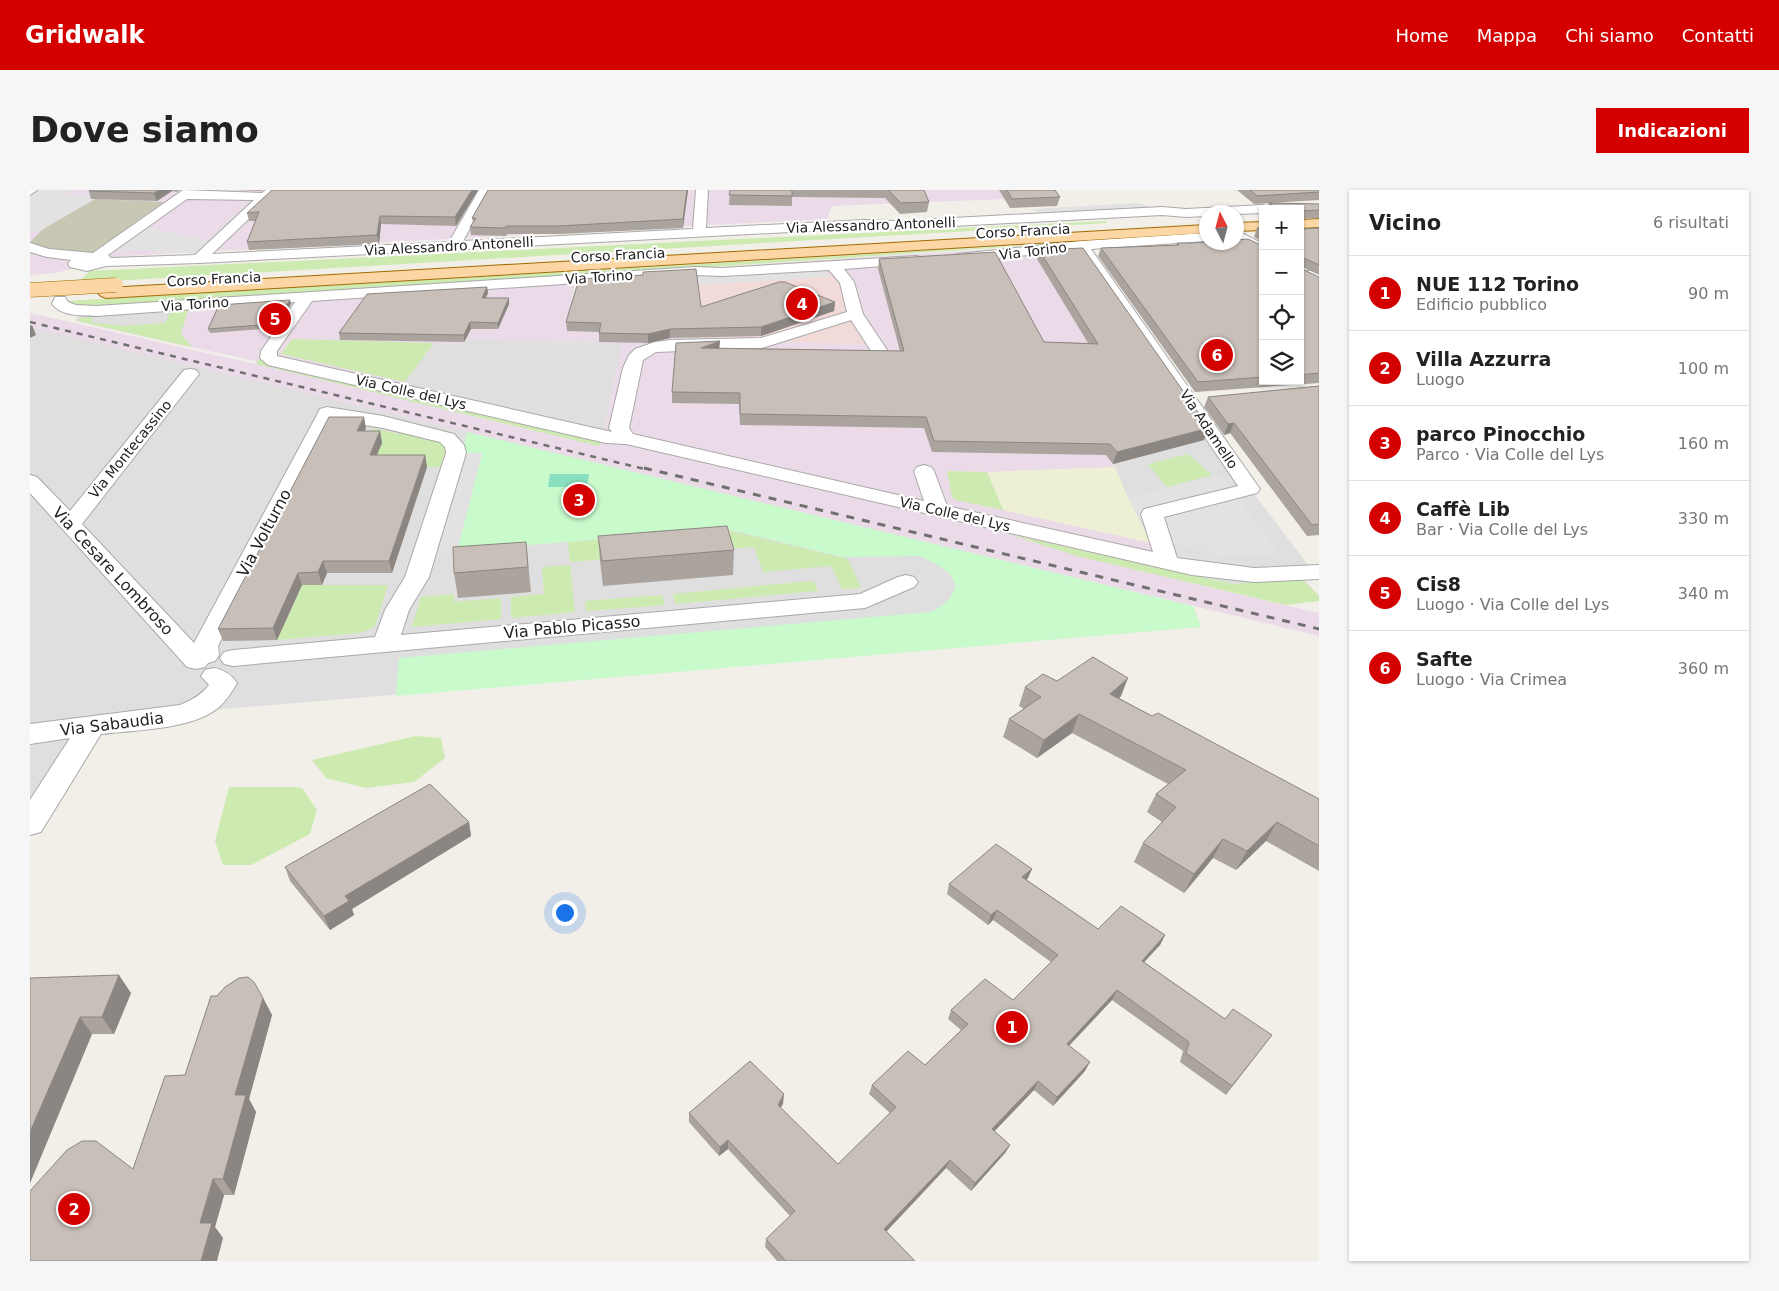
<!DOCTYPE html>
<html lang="it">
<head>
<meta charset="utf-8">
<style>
	:root { --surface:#fff; --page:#f6f6f6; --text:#222; --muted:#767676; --line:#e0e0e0; --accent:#d40000 }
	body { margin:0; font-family:"DejaVu Sans",sans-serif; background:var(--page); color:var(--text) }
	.controls { position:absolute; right:15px; top:15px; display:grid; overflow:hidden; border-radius:0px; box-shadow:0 1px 4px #0004 }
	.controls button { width:45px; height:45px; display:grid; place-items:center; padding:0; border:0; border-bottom:1px solid var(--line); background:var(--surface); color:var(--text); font:25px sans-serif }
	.compass { position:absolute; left:1169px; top:15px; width:45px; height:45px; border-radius:50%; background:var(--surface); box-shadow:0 1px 4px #0004; rotate:354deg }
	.you { position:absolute; left:534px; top:722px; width:18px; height:18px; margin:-12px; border:4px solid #fff; border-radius:50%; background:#1a73e8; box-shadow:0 0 0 8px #1a73e833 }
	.badge { display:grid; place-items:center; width:32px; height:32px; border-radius:50%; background:var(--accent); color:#fff; font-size:16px; font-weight:700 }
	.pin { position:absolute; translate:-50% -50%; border:2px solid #fff; box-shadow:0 1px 5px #0006 }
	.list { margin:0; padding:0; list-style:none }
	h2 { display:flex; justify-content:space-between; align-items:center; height:65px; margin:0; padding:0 20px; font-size:21px }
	h2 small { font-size:16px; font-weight:400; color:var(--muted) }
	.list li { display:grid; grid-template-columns:32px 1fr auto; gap:15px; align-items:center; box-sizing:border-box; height:75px; padding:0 20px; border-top:1px solid var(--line) }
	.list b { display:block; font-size:19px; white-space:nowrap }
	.list p { margin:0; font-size:16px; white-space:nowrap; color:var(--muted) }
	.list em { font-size:16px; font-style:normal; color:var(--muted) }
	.icon { flex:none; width:28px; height:28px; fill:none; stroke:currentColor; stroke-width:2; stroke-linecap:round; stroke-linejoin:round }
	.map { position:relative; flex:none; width:1289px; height:1071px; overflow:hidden; border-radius:0px }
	header { display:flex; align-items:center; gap:30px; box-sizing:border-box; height:70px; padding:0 25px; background:var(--accent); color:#fff }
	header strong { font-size:24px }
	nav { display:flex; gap:28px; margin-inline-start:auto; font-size:18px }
	.intro { display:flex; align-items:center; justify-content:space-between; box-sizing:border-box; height:120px; padding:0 30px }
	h1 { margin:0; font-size:35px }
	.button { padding:12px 22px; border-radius:0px; background:var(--accent); color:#fff; font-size:18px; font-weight:700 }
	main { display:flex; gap:30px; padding:0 30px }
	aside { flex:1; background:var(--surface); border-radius:0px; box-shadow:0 1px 4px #0004 }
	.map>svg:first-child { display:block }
</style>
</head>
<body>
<header>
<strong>Gridwalk</strong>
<nav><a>Home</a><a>Mappa</a><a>Chi siamo</a><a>Contatti</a></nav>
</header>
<div class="intro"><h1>Dove siamo</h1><a class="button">Indicazioni</a></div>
<main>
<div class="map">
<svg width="1289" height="1071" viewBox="0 0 1289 1071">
	<rect width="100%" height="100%" fill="#f2efe9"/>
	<!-- residential -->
	<g fill="#e0dfdf">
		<path d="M999,57L1151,207L1287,387L1272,388L1289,406V411L1140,388L1098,308L1085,277L1021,163Z"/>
		<path d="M156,112L144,146L151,155L45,131L49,124Z"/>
		<path d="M0,136L1163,416L1171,437L145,523L0,541Z"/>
		<path d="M432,149L592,153L572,252L569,256L363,208L404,153L429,154Z"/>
		<path d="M59,539L0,630V546Z"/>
	</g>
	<!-- commercial -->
	<path fill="#f2dad9" d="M806,69L821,86L830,118L853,155L672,149L667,95L663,79Z"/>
	<!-- industrial -->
	<g fill="#ebdbe8" fill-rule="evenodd">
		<path d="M0,0H1021L1027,7L802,16L797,29L95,66L25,83L0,85Z"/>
		<path d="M999,57L1065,164L1021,163L1085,277L1098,308L1140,388L1289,423V446L0,137V123L225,174L226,171L151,155L144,146L156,112L541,87L544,98L541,111L604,108L667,95L672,149L852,155L830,118L821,86L806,69ZM432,149L592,153L572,252L569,256L363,208L404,153L429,154Z"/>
	</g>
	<!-- construction -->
	<path fill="#c7c7b4" d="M65,9L134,12L62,63L21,60L0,52L13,39Z"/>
	<!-- farmland -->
	<path fill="#eef0d5" d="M1085,277L1098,308L1121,353L973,320L957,282Z"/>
	<!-- grass -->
	<g fill="#cdebb0">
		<path d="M1076,31L1077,33L48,93L60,81Z"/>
		<path d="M1067,51L50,119L36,111Z"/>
		<path d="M158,120L151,144L162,157L48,131L50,128L63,127L61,132L93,136L135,133L141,121Z"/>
		<path d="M262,149L404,153L375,192L251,164Z"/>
		<path d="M234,161L235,171L572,252L569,256L226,174Z"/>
		<path d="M343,238L369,244L375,241L411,250L417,256L411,277L342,276L337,252Z"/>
		<path d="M1158,264L1182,285L1137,297L1118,274Z"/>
		<path d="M917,281L957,282L973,320L926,310L922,307Z"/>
		<path d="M697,340L818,369L831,398L812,399L801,376L733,382L724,357L540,372L538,352Z"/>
		<path d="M978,344L1203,394L1271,388L1289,406V411L1256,415L1047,366Z"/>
		<path d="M540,375L545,422L481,428V407L514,404L512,377Z"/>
		<path d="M781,391L785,393L788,401L645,414L643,404Z"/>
		<path d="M272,395H358L345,436L331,443L247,450Z"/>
		<path d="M424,404V412L471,408V429L382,437L391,407Z"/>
		<path d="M632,405L635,415L556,421L555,411Z"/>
		<path d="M386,546L411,548L415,568L384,592L336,598L296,588L282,570Z"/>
		<path d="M199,597H266L272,598L287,620L280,644L221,675H193L185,651Z"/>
	</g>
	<!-- park -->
	<path fill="#c8facc" d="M437,242L1163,416L1171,437L366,506L369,468L901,422C915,415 921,410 926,395L919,383L906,374L890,366L813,367L697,339L427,361L452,264L432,263Z"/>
	<!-- pitch -->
	<path fill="#88e0be" d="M520,284H559L557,297H518Z"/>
	<!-- parking -->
	<g fill="#e2e2e2">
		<path d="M9,0H40L36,4L67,5L63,9H65L13,39L0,43V7Z"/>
		<path d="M1109,13L1119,16L1109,19L1015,25L1002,19Z"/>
		<path d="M110,36L185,52L173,64L79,59Z"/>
		<path d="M790,75L801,87L667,95L663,83Z"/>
		<path d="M426,263H452L427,361L405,363Z"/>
		<path d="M1190,284L1248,363L1185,367L1175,355L1155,356L1119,349L1098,308Z"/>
	</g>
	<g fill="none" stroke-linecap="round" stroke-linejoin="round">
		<!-- street casing -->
		<g stroke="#a9a9a9" stroke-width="2">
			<g id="street">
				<path d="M0,0H7L0,5Z"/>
				<path d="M153,0L232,3L236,0H249L182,64L419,52L449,0H461L433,51L663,39L666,0H678L676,38L835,30L867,31L1132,17L1156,19L1233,15L1239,19H1233V23L1206,24V22H1176V26L1156,27L1132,25L867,39L835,38L169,73L76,76L57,81L40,77L38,74L41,70L17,67L0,62V53L19,59L63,63ZM157,9L224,10L165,65L81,68L78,65Z"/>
				<path d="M1206,40L1233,54V64L1206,50Z"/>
				<path d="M1176,43V51L1061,59L1230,299L1227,303L1134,327L1147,368L1224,378L1289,375V389L1224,392L1162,385L596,254L576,253L238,175L230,168L231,161L265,112L66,126C52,125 32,127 22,114L25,107H35L38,112L46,115L66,116L665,77L692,78L886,66L891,67L893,70L891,73L814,79L824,92L833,124L861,166L859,170H847L821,130L732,158L626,162L613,170L599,238L603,244L894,311L884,281L887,277L894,275L901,277L904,281L917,316L1123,362L1111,324L1114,319L1208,296L1048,60L929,72L924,71L922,68L924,65L929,64L1052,51ZM799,80L810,93L817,122L731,148L640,150L625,152L605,159L599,165L593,178L579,238L582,242L247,166V161L282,111L665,85L692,86Z"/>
				<path d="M1289,80V88H1270V82Z"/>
				<path d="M160,179L166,180L169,184L52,334L164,453L288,223L290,219L297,217L353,226L424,244L434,255L436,263L399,387L379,420L371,445L830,404L868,387L876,385L884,387L888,392L884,397L835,418L203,476L194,474L190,468L194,462L203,460L345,447L355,420L375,387L416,263L415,257L410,252L353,238L303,230L188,456L189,465L185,471L178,473L175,477L166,479L157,477L0,303V285L7,287L40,321L154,180Z"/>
				<path d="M184,478C194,480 201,484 207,493C202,502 196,511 188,518C161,540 104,540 71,544L11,642L0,645V610L40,548L0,554V534L150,515C162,510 171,505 179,495L171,486L175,480Z"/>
			</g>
		</g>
		<!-- primary casing -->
		<g stroke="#a06b00" stroke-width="2">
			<g id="primary">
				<path d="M1289,29V37L1270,38V30Z"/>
				<path d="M1233,32V40L1206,41V33Z"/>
				<path d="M1176,35V43L76,108L71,106L68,103L71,100L76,98Z"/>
			</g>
		</g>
		<!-- street -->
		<use href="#street" fill="#fff" fill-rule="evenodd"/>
		<!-- primary -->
		<use href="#primary" fill="#fcd6a4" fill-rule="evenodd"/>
		<!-- rail-far1 -->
		<path stroke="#707070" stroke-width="2.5" stroke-dasharray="6 6" stroke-linecap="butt" d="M0,132L619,280"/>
		<!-- rail -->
		<path stroke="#707070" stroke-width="3" stroke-dasharray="8 8" stroke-linecap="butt" d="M614,278L1289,439"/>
		<!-- primary-bridge casing -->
		<g stroke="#a06b00" stroke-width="15" stroke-linecap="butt">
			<path id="primary-bridge" d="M0,100L86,95"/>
		</g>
		<!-- primary-bridge -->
		<use href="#primary-bridge" stroke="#fcd6a4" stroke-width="14"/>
	</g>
	<!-- wall -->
	<g fill="#aba49e">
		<path d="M60,0H150L147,2L142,1L127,11L61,9L59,1Z"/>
		<path d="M202,0H233L231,1Z"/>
		<path d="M448,0L426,36L351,34L349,54L219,60L217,52L225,31H219L217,23Z"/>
		<path d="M458,0H658L653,38L530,44H477L476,46L441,45L440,37L443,32L442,28Z"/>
		<path d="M700,0H894L899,12L897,22L870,24L855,8L762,7V16L699,15Z"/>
		<path d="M969,0H1025L1030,7L1027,16L980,18Z"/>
		<path d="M1207,0H1289V10L1224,14Z"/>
		<path d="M1239,13L1289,14V28L1271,29L1270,34V19H1236Z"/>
		<path d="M1270,36L1273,39L1289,38V85L1272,77V79L1289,87V193L1165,202L1068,66L1071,58L1146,55L1147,53L1233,56V191H1270Z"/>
		<path d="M1227,38H1233V52L1224,47Z"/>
		<path d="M1009,60L1174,250L1083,274L1076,265L902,262L894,238L710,235L709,214L642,213V202L690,151L689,158L870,161L848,79L849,69L1014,152L1058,153L1007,69Z"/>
		<path d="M457,97L458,103L456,108L479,114L468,139H441L434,152L310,150L309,143Z"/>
		<path d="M260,110L261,114L245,138L180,143L178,139Z"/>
		<path d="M805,112L804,121L731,146L640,148L618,153L569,152V142L537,141L536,132L671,117Z"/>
		<path d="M1289,196V345L1277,346L1200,243L1194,245L1174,217L1178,207Z"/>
		<path d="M336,238L335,241H350L352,253L347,265H395L397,277L362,383H297L292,395H272L247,450L193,451L188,439Z"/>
		<path d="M568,346L704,360L703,385L573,396L570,371Z"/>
		<path d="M496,352L501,402L428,408L424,383Z"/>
		<path d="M1027,491L1091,506L1089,508L1122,526L1289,609V681L1236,651L1206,680L1183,668L1154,703L1104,672L1113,653L1132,632L1117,622L1126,604L1138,594L1042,543L1007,568L973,547L979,529L994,519L989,516L995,497Z"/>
		<path d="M439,632L441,646L322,719L324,725L300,740L260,691L255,677Z"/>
		<path d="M1002,679L998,688L997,690L1068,739L1135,745L1130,755L1114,772L1195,829L1242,845L1196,905L1150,872L1153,861L1082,810L1039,856L1055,881L1023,916L1004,900L964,941L980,955L975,963L941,1001L916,978L856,1042L885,1071H747L735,1057L736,1049L760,1026L698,959L689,966L659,932V923L753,914L750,918L808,974L860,923L839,904L842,895L895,875L931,840L918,829L921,820L983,810L1021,772L963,730L958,735L917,704L919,694Z"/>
		<path d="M0,788L101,803L84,844H62L0,993Z"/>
		<path d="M233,808L242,825L219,909L226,922L204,1005H194L185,1037L193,1048L103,979L155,885Z"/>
	</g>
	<!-- shaded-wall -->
	<g fill="#8b8681">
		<path d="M130,0H142V1L127,11L124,3Z"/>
		<path d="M442,0H448L426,36L425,27Z"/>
		<path d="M657,0H658L653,38V29Z"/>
		<path d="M350,26L351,34L349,54L347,45Z"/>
		<path d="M457,97L458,103L453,114L452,108Z"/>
		<path d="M479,108V114L468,139V133Z"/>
		<path d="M260,110L261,114L245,138L243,134Z"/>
		<path d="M805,112L804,121L731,146V137Z"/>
		<path d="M440,132L441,139L434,152V145Z"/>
		<path d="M2,135L6,145L0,148V136Z"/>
		<path d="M640,139V148L618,153V144Z"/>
		<path d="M690,151L689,161L671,158Z"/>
		<path d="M334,227L336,238L330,252L327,241Z"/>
		<path d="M1204,233L1200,243L1194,245L1198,234Z"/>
		<path d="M1179,238L1174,250L1083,274L1087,262Z"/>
		<path d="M350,241L352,253L342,276L340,265Z"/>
		<path d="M395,265L397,277L362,383L359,371Z"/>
		<path d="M293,371L297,383L292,395L288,382Z"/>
		<path d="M268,383L272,395L247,450L243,438Z"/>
		<path d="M1098,488L1091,506L1073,522L1080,504Z"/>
		<path d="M1049,524L1042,543L1007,568L1014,550Z"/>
		<path d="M439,632L441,646L322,719L324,725L300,740L294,726L315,706Z"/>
		<path d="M1247,632L1236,651L1206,680L1217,661Z"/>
		<path d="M1193,649L1183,668L1154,703L1164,684Z"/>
		<path d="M1002,679L998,688L989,697L992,687Z"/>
		<path d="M967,720L963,730L958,735L961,725Z"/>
		<path d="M1135,745L1130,755L1106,781L1112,771Z"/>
		<path d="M89,785L101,803L84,844L72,827Z"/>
		<path d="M1087,800L1082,810L1032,863L1037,854Z"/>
		<path d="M233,808L242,825L219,909L226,922L204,1005L193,989L205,905Z"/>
		<path d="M50,827L62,844L0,993V942Z"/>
		<path d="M1060,872L1055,881L1023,916L1027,907Z"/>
		<path d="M1008,891L1004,900L958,948L962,939Z"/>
		<path d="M754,904L753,914L747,924L748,915Z"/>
		<path d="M698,950V959L689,966L690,957Z"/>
		<path d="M980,955L975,963L941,1001L945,993Z"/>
		<path d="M920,970L916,978L851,1047L854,1039Z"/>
		<path d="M183,989L194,1005L185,1037L193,1048L187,1071H171L170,1033Z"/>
	</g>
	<!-- building -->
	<g fill="#c7bfb8" stroke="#8b8681">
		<path d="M60,0H130L124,3L59,1Z"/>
		<path d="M242,0H442L425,27L350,26L347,45L217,52L229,22L217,23Z"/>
		<path d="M458,0H657L653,29L529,36H476L475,38L440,37L446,28H442Z"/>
		<path d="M700,0H762V6L699,5Z"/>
		<path d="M858,0H894L899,12L871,13Z"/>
		<path d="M977,0H1025L1030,7L982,9Z"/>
		<path d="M1220,0H1289V2L1227,6Z"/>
		<path d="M1239,13L1289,14V20L1272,21L1271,32L1270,31V19H1249Z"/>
		<path d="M1270,36H1271L1273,39L1289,38V75L1274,68L1272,69V79L1289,87V183L1270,185Z"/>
		<path d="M1227,38H1233V42Z"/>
		<path d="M1218,49L1233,56V187L1168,192L1071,58L1149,55L1147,53H1162L1176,52H1206V50Z"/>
		<path d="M1053,58L1179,238L1087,262L1080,254L904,251L896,227L710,224V203L642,202L646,153L690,151L671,158L874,161L849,69L965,62L1014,152L1068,154L1009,60Z"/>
		<path d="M666,79L671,117L749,92H755L805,112L731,137L640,139L618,144L569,143L571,133L536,132L549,89L613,85V82Z"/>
		<path d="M457,97L452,108H479L468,133L440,132L434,145L309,143L337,104Z"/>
		<path d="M260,110L243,134L178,139L189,115Z"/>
		<path d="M1289,196V334L1282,335L1204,233L1198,234L1178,207Z"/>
		<path d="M299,227H334L327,241H350L340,265H395L359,371H293L288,382L268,383L243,438L188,439Z"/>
		<path d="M697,336L704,360L572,371L568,346Z"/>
		<path d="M496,352L498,377L424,383L423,357Z"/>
		<path d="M1063,467L1098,488L1080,504L1122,526L1128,523L1289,609V656L1247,632L1217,661L1193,649L1164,684L1113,653L1146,617L1126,604L1156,580L1049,524L1014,550L979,529L1011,507L995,497L1013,484L1027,491Z"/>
		<path d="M400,594L439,632L315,706L319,711L294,726L255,677Z"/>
		<path d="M966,654L1002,679L992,687L1068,739L1091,716L1135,745L1112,771L1195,829L1203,819L1242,845L1202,896L1156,863L1159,852L1087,800L1037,854L1060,872L1027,907L1008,891L962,939L980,955L945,993L920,970L854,1039L885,1071H756L736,1049L765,1021L698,950L690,957L659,923L720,871L754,904L748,915L808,974L866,917L842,895L878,861L895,875L938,834L921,820L955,789L983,810L1028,765L967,720L961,725L919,694Z"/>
		<path d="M89,785L72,827H50L0,942V788Z"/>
		<path d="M218,787L224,792L233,808L205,905H216L193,989H183L170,1033H182L171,1071H0V1001L37,960L52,951H66L103,979L135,886L155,885L181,806H187L195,797L209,788Z"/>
	</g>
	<g text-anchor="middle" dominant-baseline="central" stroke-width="4.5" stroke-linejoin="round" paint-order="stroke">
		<!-- far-street labels -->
		<g font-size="14" fill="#222" stroke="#fff">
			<text transform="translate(841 35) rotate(-2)">Via Alessandro Antonelli</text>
			<text transform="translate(993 41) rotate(-3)">Corso Francia</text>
			<text transform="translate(419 56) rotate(-3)">Via Alessandro Antonelli</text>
			<text transform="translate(1003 61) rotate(-7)">Via Torino</text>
			<text transform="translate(588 65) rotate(-3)">Corso Francia</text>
			<text transform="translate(569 87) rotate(-4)">Via Torino</text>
			<text transform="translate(184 89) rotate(-3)">Corso Francia</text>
			<text transform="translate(165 114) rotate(-4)">Via Torino</text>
			<text transform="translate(381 202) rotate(13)">Via Colle del Lys</text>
			<text transform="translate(1179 239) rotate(56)">Via Adamello</text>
			<text transform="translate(100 259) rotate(-51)">Via Montecassino</text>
			<text transform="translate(925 324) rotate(13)">Via Colle del Lys</text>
		</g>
		<!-- street labels -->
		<g font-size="16" fill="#222" stroke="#fff">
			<text transform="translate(234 343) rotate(-62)">Via Volturno</text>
			<text transform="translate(83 381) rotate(47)">Via Cesare Lombroso</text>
			<text transform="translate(542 437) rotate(-5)">Via Pablo Picasso</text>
			<text transform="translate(82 534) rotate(-7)">Via Sabaudia</text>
		</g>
	</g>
</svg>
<div class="controls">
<button>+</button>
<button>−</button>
<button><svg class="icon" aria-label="locate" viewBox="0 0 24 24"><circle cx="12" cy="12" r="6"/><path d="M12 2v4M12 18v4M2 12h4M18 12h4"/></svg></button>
<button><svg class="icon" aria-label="layers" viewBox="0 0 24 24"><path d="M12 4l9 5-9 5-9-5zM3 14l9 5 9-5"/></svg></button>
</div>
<svg class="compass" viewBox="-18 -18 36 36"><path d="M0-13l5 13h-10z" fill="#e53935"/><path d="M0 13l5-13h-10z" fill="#767676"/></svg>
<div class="you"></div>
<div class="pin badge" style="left:982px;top:837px">1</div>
<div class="pin badge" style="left:44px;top:1019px">2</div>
<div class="pin badge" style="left:549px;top:310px">3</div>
<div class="pin badge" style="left:772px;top:114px">4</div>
<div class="pin badge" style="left:245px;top:129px">5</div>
<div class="pin badge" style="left:1187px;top:165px">6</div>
</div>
<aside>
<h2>Vicino<small>6 risultati</small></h2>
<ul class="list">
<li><span class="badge">1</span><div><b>NUE 112 Torino</b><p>Edificio pubblico</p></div><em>90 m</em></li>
<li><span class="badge">2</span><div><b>Villa Azzurra</b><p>Luogo</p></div><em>100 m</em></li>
<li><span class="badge">3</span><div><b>parco Pinocchio</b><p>Parco · Via Colle del Lys</p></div><em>160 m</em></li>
<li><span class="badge">4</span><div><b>Caffè Lib</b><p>Bar · Via Colle del Lys</p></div><em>330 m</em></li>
<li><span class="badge">5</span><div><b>Cis8</b><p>Luogo · Via Colle del Lys</p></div><em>340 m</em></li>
<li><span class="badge">6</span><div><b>Safte</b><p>Luogo · Via Crimea</p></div><em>360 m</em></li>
</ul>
</aside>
</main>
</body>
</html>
